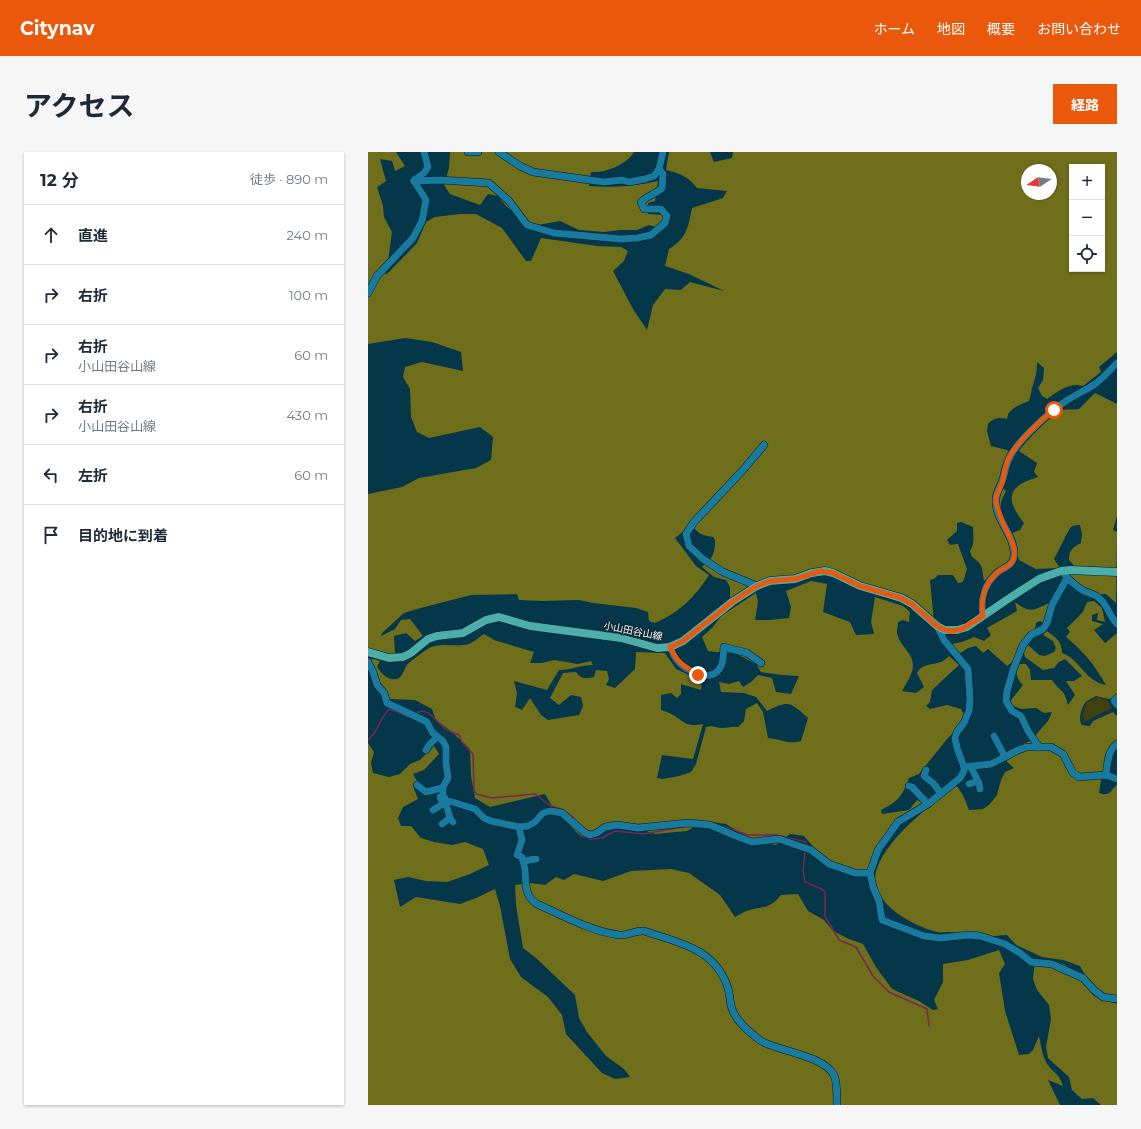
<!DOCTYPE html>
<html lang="ja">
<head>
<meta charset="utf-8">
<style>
	:root { --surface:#fff; --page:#f6f6f7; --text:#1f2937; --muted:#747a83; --line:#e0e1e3; --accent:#ea580c }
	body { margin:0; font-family:Montserrat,"Noto Sans JP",sans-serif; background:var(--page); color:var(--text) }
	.controls { position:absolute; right:12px; top:12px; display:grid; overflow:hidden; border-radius:0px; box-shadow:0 1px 3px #0004 }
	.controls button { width:36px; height:36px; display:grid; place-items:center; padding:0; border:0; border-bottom:1px solid var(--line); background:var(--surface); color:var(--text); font:20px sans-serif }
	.compass { position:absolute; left:653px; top:12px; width:36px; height:36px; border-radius:50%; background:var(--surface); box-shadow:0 1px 3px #0004; rotate:257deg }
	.stop { position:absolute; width:12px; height:12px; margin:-9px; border:3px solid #ea580c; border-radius:50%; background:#fff }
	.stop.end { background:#ea580c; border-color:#fff; box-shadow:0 1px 4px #0008 }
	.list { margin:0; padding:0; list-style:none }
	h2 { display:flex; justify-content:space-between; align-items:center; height:52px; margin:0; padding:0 16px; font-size:17px }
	h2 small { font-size:13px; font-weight:400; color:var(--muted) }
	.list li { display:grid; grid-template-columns:26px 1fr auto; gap:12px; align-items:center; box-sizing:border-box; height:60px; padding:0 16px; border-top:1px solid var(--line) }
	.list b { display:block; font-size:15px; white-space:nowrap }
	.list p { margin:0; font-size:13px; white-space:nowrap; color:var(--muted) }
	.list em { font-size:13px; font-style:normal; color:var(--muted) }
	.icon { flex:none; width:22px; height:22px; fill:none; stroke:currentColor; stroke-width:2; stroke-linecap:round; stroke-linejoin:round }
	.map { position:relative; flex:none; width:749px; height:953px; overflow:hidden; border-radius:0px }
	header { display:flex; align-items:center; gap:24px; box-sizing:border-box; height:56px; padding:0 20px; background:var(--accent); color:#fff }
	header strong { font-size:19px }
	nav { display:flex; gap:22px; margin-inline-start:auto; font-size:14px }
	.intro { display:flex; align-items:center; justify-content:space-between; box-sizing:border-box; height:96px; padding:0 24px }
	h1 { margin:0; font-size:28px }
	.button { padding:10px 18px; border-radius:0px; background:var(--accent); color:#fff; font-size:14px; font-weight:700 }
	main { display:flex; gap:24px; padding:0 24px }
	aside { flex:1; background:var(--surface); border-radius:0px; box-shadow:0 1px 3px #0004 }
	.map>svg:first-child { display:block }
</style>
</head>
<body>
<header>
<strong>Citynav</strong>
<nav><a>ホーム</a><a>地図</a><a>概要</a><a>お問い合わせ</a></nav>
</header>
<div class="intro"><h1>アクセス</h1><a class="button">経路</a></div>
<main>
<aside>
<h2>12 分<small>徒歩 · 890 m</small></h2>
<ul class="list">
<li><svg class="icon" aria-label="ahead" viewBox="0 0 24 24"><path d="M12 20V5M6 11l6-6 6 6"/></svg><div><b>直進</b></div><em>240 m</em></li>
<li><svg class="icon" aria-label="right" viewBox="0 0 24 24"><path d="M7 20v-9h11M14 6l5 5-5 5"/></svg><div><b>右折</b></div><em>100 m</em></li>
<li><svg class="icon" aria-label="right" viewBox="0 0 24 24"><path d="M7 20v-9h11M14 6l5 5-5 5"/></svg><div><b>右折</b><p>小山田谷山線</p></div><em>60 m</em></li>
<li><svg class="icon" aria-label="right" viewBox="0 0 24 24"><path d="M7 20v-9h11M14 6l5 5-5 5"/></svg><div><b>右折</b><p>小山田谷山線</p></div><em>430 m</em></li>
<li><svg class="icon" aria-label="left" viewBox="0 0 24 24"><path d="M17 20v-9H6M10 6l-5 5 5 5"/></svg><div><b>左折</b></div><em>60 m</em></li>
<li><svg class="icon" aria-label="arrive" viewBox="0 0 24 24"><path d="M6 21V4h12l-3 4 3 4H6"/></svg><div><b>目的地に到着</b></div></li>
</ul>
</aside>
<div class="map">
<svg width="749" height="953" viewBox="0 0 749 953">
	<rect width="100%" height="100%" fill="#04374a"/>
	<!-- green -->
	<path fill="#404011" d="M731,545L739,548L744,556L716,570L715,561L719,550Z"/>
	<!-- forest -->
	<g fill="#6e6e1b" fill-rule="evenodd">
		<path d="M0,0H28L37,14L27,19L24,9L12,7L18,29L9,35L15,54L16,65L24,80L18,123L49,91L58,70L67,65L92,62H108L134,76L158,109H163L173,86L229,94L253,95L260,99L256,109L245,119L265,157L279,178L285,153L297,137L313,138L322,130L356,139L321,122L297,114L301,97C319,86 320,75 324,56L355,46L359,39L329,36C321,25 311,21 298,18L301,0H342L346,10L364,6L365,0H749V200L731,215L733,220L715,234C702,230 690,239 679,247L674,244L670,236L675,228L676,216L669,210C669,220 668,223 665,233C663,238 663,244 661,249C652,253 640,256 639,267C631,265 625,266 620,272L619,279L623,294L639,298L646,303L631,332L638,339C635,345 632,350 633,357C633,376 649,392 641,412L632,417L616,429C614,416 615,412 604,405L602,399C607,392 605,383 605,375L593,370L589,371V379L579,388L582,393L590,392L599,417L595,430L590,431L585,423H570L566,427L562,428L566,470L535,449L464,418L421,432H397L362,448V435L358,428L346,425L334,415C345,406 347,402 347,388L345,385C338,384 332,383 327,377L321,375L307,386L328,414L341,423C326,446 312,460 287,471L281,469L280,460L268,456L225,451L211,448L174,449L151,448L149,442L103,443L49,457L36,461L14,481L13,484L27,477L33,468L42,467L55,484L47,489L38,481L26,484L27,503L0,496V342L34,335L51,326L108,316L123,308L125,285L112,275L61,286L49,280L43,265L42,237L35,225L37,215L54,210L95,219L93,200L64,190L37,186L0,192ZM704,15H734V117H704ZM659,18H683V42H659Z"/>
		<path d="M82,0H266C262,8 248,16 239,18C234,20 228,20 223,20L221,34C244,36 267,34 290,29L287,49L280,51V62L296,63L294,77L281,73L269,78H252L236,80L211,78L192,69L170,73L155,68L138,54L130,44L120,42L112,53L82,42L76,33L81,16Z"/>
		<path d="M727,241L749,252V364L745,378L749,380L748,451L738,442C732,442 726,445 720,444L695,424L708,416L701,408C701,398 704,396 713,391L714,382L712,373C709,373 706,373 703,375C700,378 690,401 686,407L692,416L668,417L651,408L644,381L652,378L656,371C649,362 638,347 647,337C653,330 662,328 670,325L666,320L669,311L651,299C659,288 683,262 695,258C700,257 706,258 711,257Z"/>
		<path d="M443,429L459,432L455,460L482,470L488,483L506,482L503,470L507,445L535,454L542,460L541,470L535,468L530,470C530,473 529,477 529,480C530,493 545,500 545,513C545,522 538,532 534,539L548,541L556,535L549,521C553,513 561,513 569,511C573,511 578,507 581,504L591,513L564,538L562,550L558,554L562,557L579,553L593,557L597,564L587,579L579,587L551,622L541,626C535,643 530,650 513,658L514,662L541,658L549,648L558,652L527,678L519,690L498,725L482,720L454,705L436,684L422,682L408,693L386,689L358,672L337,669L319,679L287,682L270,676L245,674L220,685L212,684L184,654L177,642L122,655L107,646L103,624L102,597L84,580L68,568L64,557L47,548L22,547L16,542L1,508L6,507L12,509L9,515C13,521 20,529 29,527C34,526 36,517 39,513C42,509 54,501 58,498C70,489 87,496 101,492C106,490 111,485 116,482L126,488L166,500L162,511H174L186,508L210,512L223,509L225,513C213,513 203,518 191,518L179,538L146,529L149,541L147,555L154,558L162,546L173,563L180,568L211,563L215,554L213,545L203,543L191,553L182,546L195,521L208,520C213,527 217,527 226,525L228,518L239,519L241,527L238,533L247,536L267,517L268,500L297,501L308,517L334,529L333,538L313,532V542L309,546L303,541L293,543V558C297,559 302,561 305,563C319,571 317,575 335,572L325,607L294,603L289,626L295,627L311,624L323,620L328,612L338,575C344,573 348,576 354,576C359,576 364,574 370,575L376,569L378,557L389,551L395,560L400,586C413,587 421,593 433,589L440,566C422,550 421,548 399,559L388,545L376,541L353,540L351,530L361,532L371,529L375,535L383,530L390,523L404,526L408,540L423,542L431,524L414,523L393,520L388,512L365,500L358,501L340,499L334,485L344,476L353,464L388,441L390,450L387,468H401L421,466L423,455L418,439Z"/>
		<path d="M726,449L734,456L737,470L729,468L730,461L724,463V469L735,472L726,478L737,491L749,481V545L745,548L728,544C725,546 719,548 717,551C713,557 710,567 714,573L722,574L725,569L745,560L749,564V592L735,619L730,623L733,628L731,641C743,645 741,639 749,633V846L737,844L717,823L712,814L695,808L674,805L659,798L648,793L639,783C631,783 623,785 615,785C604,785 593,781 581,780C577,780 573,781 569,780C546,774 509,755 507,728C507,706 533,679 548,666C561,654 574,642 589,634L595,643L601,658L615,657L621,653L629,643L633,628L637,620L646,616L639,610L640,598L665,588L666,585L680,569L684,560L676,561L668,556L653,557L640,552L655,533C649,527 647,521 649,512H658L662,518L663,528H684C693,541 696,536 700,553L707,543L698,529H706L714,524L697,507L691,510L686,516L675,518L657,505L655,497L660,493L671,503L677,504L686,500L688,496L685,489L675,483L679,479C688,486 694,489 694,501C712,507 716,529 738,533C726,512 717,501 698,485L702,480L699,476L715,460L719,450Z"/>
		<path d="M647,450C663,462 664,458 682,451L677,472L672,469L668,471C667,484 650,507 639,514L620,497L615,501L608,494L600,496L591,502L579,493L594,490L606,485L616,489L623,483L619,476L649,459Z"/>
		<path d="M0,591L6,600L3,611L5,621L21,625L32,622L42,612L52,608L66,594L71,602L56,618L45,622L51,633L45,634L50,647L35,655L30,666L33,674H43L53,686L66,690L84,693L97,690L115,697L121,713L102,722L79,730L58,729L40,725L26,728L32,755L48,745L92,752L108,746L127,737L132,754L142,807L153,825L180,845L194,863L198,882L234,921L247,927L262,925L256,917L238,904L219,880L211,866L207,843L168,806L155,796L148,753L147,733L162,731L177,733L188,725L196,728L206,722L235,729L263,719L303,717L321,721L352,743L367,765C371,763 375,760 379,759C396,753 399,759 413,743L430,742L440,759L456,768L465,779L481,787L495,792L508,815L524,837L551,849L565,858L570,857L566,848L575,830V812L600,808L631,798L637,812L631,821L637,859L651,903L661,902L665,898L671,884C673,893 674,902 678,910C683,920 692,921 695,934L680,928L692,953H0Z"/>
		<path d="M667,807L696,812L708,821L726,844L749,852V953H733L725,946L714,947L704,938L701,925L680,906L678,895L683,867L681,853L669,838L665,827Z"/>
	</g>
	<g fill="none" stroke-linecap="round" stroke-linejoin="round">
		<!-- stream -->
		<g stroke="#7a2655" stroke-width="1.5">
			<path d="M47,562C59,552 70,572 79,578C82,580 87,581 91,583L94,590L105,602L106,639L108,642L124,646L167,642L181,653L192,657"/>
			<path d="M0,588C10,580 12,566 21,557L43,566"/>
			<path d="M197,660L205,665L206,667"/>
			<path d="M345,671L380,683H409L438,690V694"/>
			<path d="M211,680L213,684L222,687L234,686L247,679L276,682L319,674"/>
			<path d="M437,700L435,719L437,730L454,737L457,740V764L471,788L488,795L505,824L521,840L559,857L561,874"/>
		</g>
		<!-- minor casing -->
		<g stroke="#021d29" stroke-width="8">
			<g id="minor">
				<path d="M100,0H110"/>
				<path d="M131,0L152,14L165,20L236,30L254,28L261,30L277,27L286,24L291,17L295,0"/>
				<path d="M46,28L56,21L60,15L56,0"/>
				<path d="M46,29L72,28L121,31L141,49L159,73L186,81L253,87L269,86L283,83L297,71L299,64L293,57H276L273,50C279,44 288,42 294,36L295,22L291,17"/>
				<path d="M0,141L9,124L45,86L54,69L58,48L46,29"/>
				<path d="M697,423C702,429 708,434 714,438C719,441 727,442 731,446C740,453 741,464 749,472"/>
				<path d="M389,434L355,420L335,407L321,394L318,382L326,370L375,318L396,293"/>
				<path d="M615,464C612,447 617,431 630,420C637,415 645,414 646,404C648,384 626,367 628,347C628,341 633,333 635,327C637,320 638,313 641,307C648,290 682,259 698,249C707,243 718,238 727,232C735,226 742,218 749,211"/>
				<path d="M569,474L576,488L600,517L602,547L601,559L596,571L589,580L587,586L589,596L596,615V619L592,626L560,652L530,670L510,698L502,721L505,735L511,749L514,768L556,784L572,786L601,783L612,784L637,792L652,801L663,810L684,812L704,821L715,826L726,838L735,845L749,847"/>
				<path d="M302,495C304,499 305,503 308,507C316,518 344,534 353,514C356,509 355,501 356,495L379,501L393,511"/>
				<path d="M0,510L5,520L9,533L16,541L19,551L55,568L59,570L64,580L75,589L78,595V611L80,626L75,635V643L78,648L107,657L116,666L123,669L151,675L160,674L167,670L175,661L182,659L189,660L194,661L217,681L222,683L229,681L237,675L249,673L270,676L320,671L342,673L368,684L384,690L411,687L443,698L461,712L487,721H502"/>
				<path d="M749,546L746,549L749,553"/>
				<path d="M626,584L637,605"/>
				<path d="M671,595L660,579L653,564L644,559L638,549L639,539L645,518L655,493L663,483L675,477L679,471L684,453L699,426"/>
				<path d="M58,598L61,593L69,585"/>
				<path d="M596,615L623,612L650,598L659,595H683L695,602L705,621L711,625L738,623L749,627"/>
				<path d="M603,615L611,631L612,637"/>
				<path d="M558,618L556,624L565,631L573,641"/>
				<path d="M738,623C740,612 739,599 749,592"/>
				<path d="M601,632L610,629"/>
				<path d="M49,633L58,640L74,636"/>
				<path d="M541,634L544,635L560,652"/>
				<path d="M76,645L82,666L85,670"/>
				<path d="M65,658L75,652L72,645"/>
				<path d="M74,672L82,666"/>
				<path d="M151,675L154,688L149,703L154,705C155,709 156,713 157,717C158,731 156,744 169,752C196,764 222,779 251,783C260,784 267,778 276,779C311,791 347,796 360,836C362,843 362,851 364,857C367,866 376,875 383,881C387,884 391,888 395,890C412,899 456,904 466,923C469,929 469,946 469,953"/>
				<path d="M155,709L168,707"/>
			</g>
		</g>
		<!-- major casing -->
		<g stroke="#021d29" stroke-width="9">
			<path id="major" d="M0,500L21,506L35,505L43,501L60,487L69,484L95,481L118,468L131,465L162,474L253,486L289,496L302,495L315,489L364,450L389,434L402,429L427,427L444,421L457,419L465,421L492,434L533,446L544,452L569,474L577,478H589L599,475L640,447L671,427L679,424L693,419L702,418L749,420"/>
		</g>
		<!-- minor -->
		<use href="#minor" stroke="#197a9f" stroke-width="7"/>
		<!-- major -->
		<use href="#major" stroke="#4baea9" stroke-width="8"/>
	</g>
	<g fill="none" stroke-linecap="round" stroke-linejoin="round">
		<!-- route -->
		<path stroke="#ea580c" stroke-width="5" d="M330,523C316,514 309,511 302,495L315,489L364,450L389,434L402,429L427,427L453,419L465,421L492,434L533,446L544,452L569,474L577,478L583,479L594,477L615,464C612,447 617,431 630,420C637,415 643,414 646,406C649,392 637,379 633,366C631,360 627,352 628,346C629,341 632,336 634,331C636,324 637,315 640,308C646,293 673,268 686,258"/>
	</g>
	<g text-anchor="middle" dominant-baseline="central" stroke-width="4" stroke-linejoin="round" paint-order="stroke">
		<!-- street labels -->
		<g font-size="10" fill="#eef6fa" stroke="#102c38">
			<text transform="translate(265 479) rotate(11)">小山田谷山線</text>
		</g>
	</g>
</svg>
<div class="controls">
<button>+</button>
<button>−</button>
<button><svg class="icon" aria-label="locate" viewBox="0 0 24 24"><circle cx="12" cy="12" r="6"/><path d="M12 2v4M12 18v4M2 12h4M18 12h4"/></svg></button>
</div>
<svg class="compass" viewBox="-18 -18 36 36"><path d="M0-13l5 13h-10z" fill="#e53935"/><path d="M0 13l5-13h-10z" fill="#747a83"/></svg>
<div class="stop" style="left:686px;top:258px"></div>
<div class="stop end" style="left:330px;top:523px"></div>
</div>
</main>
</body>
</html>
